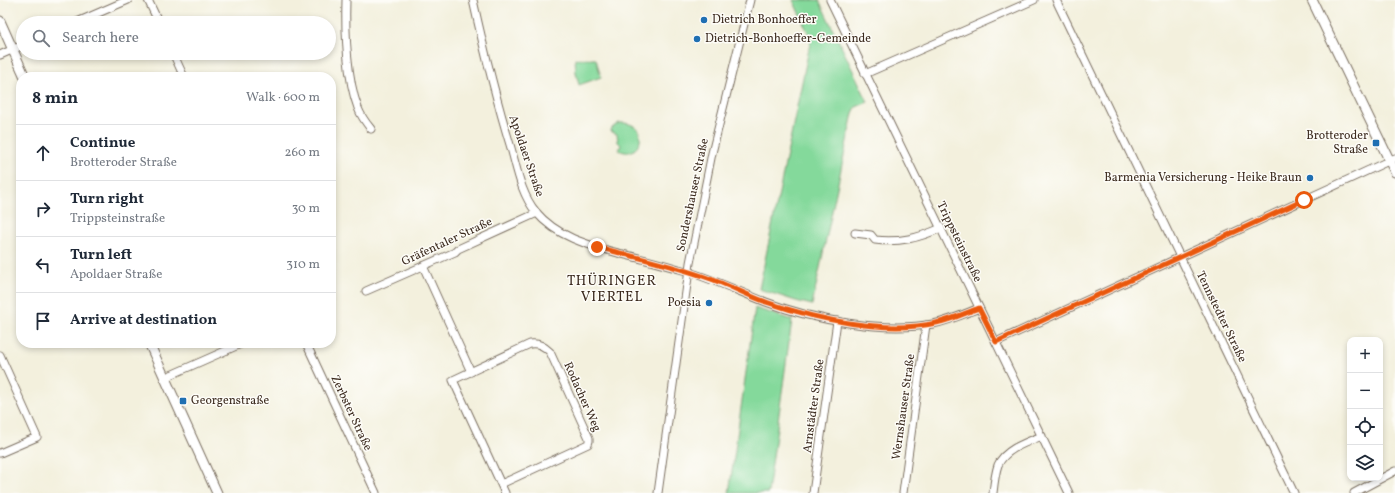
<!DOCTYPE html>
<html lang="en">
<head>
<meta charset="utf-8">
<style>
	:root { --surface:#fff; --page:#f6f6f7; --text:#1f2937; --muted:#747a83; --line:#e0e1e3 }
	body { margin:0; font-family:Vollkorn,serif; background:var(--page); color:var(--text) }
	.controls { position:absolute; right:12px; bottom:12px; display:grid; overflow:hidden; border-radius:8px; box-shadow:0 2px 6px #0003 }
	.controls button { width:36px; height:36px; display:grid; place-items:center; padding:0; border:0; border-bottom:1px solid var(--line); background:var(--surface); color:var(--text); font:20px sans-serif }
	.stop { position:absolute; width:12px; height:12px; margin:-9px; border:3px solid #ea580c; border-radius:50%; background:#fff }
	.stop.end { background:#ea580c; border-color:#fff; box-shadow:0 1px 4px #0008 }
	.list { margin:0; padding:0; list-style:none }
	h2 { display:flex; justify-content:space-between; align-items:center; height:52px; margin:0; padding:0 16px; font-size:17px }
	h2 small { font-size:13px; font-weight:400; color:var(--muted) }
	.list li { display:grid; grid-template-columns:26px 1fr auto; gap:12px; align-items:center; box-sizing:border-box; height:56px; padding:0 16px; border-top:1px solid var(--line) }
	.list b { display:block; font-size:15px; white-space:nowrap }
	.list p { margin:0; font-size:13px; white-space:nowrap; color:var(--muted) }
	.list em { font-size:13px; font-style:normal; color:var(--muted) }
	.icon { flex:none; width:22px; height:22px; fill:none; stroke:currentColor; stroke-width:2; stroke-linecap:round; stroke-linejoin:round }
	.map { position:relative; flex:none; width:1395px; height:493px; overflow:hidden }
	.search { position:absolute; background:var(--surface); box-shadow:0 2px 6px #0003; left:16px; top:16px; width:320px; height:44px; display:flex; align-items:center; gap:10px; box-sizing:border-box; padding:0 14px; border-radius:22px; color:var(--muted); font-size:15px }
	.panel { position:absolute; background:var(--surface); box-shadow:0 2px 6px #0003; left:16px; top:72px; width:320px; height:276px; border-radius:16px }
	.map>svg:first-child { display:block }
</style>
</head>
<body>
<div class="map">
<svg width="1395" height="493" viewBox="0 0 1395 493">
	<rect width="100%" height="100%" fill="#fdfcf7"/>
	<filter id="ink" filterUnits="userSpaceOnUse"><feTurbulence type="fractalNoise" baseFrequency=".025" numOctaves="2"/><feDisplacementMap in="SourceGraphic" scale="8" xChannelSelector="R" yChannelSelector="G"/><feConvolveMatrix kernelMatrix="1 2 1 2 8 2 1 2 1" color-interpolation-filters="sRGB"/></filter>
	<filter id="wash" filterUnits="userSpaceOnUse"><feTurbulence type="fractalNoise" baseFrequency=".012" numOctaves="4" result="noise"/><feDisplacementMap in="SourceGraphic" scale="16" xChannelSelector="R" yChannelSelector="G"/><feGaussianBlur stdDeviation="0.9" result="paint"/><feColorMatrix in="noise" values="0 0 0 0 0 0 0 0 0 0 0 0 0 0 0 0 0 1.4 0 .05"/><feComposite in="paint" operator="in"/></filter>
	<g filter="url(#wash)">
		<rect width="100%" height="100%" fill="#f3f0dd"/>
		<!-- green -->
		<g fill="#84d99b" stroke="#60825c">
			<path d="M793,0H819L868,102L856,107L853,113L812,305L796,301L759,289L811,39Z"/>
			<path d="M575,59H596L601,77L579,85L576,73Z"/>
			<path d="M619,123C653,121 641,162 619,150L621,145L618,142L617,134L610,131L613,127Z"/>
			<path d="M755,308L792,320L768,493H729Z"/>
		</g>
	</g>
	<g filter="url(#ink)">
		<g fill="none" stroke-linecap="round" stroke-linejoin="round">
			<!-- minor casing -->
			<g stroke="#7b6f61" stroke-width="9">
				<g id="minor">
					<path d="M148,0L159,23"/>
					<path d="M346,0C345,32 347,79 358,108C361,116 366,123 371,129"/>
					<path d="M473,0C484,50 496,99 511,148C517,169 521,194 536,212C557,237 588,245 618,253C639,258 659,263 679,269C709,277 737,291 766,302C813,320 884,333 933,324C949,321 964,314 979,308"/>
					<path d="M830,0L1069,493"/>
					<path d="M1056,0L1294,493"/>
					<path d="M75,23L128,0"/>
					<path d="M173,53L184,77"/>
					<path d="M0,55L23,45"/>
					<path d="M865,74L1034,0"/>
					<path d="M855,233L871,235L875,240C899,243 919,238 941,228"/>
					<path d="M423,266L471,372"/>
					<path d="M366,291L455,252L458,249L537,213"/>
					<path d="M996,342L1395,158"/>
					<path d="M306,343L376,493"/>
					<path d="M0,355L37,437L0,453"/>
					<path d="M164,378L243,343"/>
					<path d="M501,484L588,444L589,441V438L550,352C544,346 539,343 530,344L453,380L505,493"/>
					<path d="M658,493L690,263L712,153L750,0"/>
					<path d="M813,493L837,321"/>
					<path d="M903,493L926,325"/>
					<path d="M993,493C994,484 995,474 998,465C1005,449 1027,442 1042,436"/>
					<path d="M1354,493L1395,471"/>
				</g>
			</g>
			<!-- tertiary casing -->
			<g stroke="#7b6f61" stroke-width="11">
				<g id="tertiary">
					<path d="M1312,0L1395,172"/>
					<path d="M0,21L25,77"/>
					<path d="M149,343L217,493"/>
				</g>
			</g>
			<!-- minor -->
			<use href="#minor" stroke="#fff" stroke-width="7"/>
			<!-- tertiary -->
			<use href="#tertiary" stroke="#fff" stroke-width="9"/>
		</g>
	</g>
	<g fill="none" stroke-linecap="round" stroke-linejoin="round" filter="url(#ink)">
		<!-- route -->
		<path stroke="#ea580c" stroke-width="5" d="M597,247C634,257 672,265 708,278C729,285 748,296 769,303C818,320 886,334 936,323C951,320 965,313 979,308L996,342L1304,200"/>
	</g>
	<!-- markers -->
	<g fill="#1f6fb2" stroke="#fdfcf7" stroke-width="1.5">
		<circle cx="704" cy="20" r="4"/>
		<circle cx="697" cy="39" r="4"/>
		<rect x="1372" y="139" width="8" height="8" rx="2"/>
		<circle cx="1310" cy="178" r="4"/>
		<circle cx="709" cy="303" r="4"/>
		<rect x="179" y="397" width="8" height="8" rx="2"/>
	</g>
	<g text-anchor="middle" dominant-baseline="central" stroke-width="3" stroke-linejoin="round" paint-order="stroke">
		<!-- poi labels -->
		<g font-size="12" fill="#3b2a1e" stroke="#fdfcf7" text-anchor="start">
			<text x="712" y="20">Dietrich Bonhoeffer</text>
			<text x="705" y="39">Dietrich-Bonhoeffer-Gemeinde</text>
			<text x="1368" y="136" text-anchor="end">Brotteroder<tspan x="1368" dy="14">Straße</tspan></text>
			<text x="1302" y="178" text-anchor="end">Barmenia Versicherung - Heike Braun</text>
			<text x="701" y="303" text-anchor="end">Poesia</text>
			<text x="191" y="401">Georgenstraße</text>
		</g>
		<!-- street labels -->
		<g font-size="12" fill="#3b2a1e" stroke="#fdfcf7">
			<text transform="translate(526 156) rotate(71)">Apoldaer Straße</text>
			<text transform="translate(693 195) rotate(-78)">Sondershauser Straße</text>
			<text transform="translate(447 242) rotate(-25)">Gräfentaler Straße</text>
			<text transform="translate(959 242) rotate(64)">Trippsteinstraße</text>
			<text transform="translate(1221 317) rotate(64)">Tennstedter Straße</text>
			<text transform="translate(582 397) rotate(66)">Rodacher Weg</text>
			<text transform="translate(814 406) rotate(-82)">Arnstädter Straße</text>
			<text transform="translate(904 407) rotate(-82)">Wernshauser Straße</text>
			<text transform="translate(351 413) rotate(65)">Zerbster Straße</text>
		</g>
		<!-- quarter labels -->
		<g font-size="14" letter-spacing="1" fill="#3b2a1e" stroke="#fdfcf7">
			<text x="612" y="281">THÜRINGER<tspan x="612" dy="16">VIERTEL</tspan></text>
		</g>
	</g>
</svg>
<div class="controls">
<button>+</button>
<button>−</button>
<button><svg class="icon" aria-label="locate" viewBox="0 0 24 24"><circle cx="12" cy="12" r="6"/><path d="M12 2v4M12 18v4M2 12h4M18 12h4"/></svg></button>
<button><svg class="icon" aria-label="layers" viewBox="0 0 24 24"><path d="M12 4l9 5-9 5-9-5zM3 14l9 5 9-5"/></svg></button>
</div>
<div class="stop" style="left:1304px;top:200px"></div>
<div class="stop end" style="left:597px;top:247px"></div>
<div class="search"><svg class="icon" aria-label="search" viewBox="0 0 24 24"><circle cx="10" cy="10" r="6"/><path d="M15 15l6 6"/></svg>Search here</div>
<section class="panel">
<h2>8 min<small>Walk · 600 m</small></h2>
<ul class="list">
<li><svg class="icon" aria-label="ahead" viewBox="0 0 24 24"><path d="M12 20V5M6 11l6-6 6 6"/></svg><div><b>Continue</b><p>Brotteroder Straße</p></div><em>260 m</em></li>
<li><svg class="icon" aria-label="right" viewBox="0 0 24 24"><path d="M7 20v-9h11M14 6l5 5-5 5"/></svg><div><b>Turn right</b><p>Trippsteinstraße</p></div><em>30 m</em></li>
<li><svg class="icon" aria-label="left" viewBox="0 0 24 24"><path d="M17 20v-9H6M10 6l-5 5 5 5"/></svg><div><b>Turn left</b><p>Apoldaer Straße</p></div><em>310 m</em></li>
<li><svg class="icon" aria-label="arrive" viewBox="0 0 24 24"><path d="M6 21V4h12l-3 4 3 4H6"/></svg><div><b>Arrive at destination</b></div></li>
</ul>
</section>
</div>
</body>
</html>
